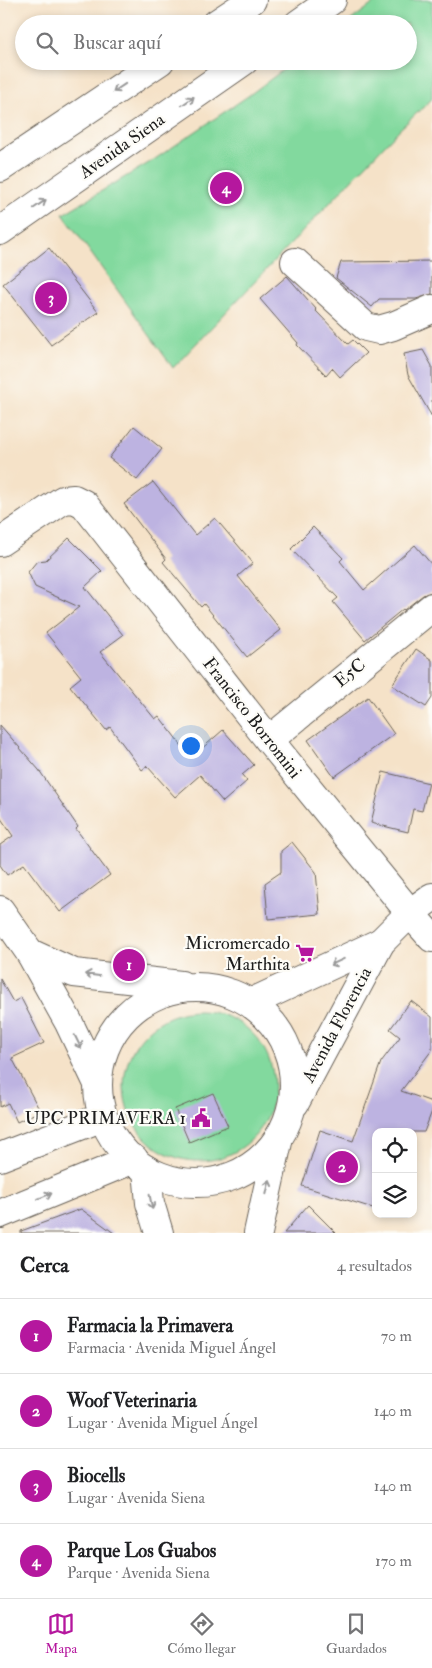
<!DOCTYPE html>
<html lang="es">
<head>
<meta charset="utf-8">
<style>
	:root { --surface:#fff; --page:#f6f6f6; --text:#202124; --muted:#757577; --line:#e0e0e0; --accent:#b5179e }
	body { margin:0; font-family:"IM FELL Double Pica",serif; background:var(--page); color:var(--text) }
	.controls { position:absolute; right:15px; bottom:15px; display:grid; overflow:hidden; border-radius:10px; box-shadow:0 2px 8px #0003 }
	.controls button { width:45px; height:45px; display:grid; place-items:center; padding:0; border:0; border-bottom:1px solid var(--line); background:var(--surface); color:var(--text); font:25px sans-serif }
	.you { position:absolute; left:190px; top:745px; width:18px; height:18px; margin:-12px; border:4px solid #fff; border-radius:50%; background:#1a73e8; box-shadow:0 0 0 8px #1a73e833 }
	.badge { display:grid; place-items:center; width:32px; height:32px; border-radius:50%; background:var(--accent); color:#fff; font-size:16px; font-weight:700 }
	.pin { position:absolute; translate:-50% -50%; border:2px solid #fff; box-shadow:0 1px 5px #0006 }
	.list { margin:0; padding:0; list-style:none }
	h2 { display:flex; justify-content:space-between; align-items:center; height:65px; margin:0; padding:0 20px; font-size:21px }
	h2 small { font-size:16px; font-weight:400; color:var(--muted) }
	.list li { display:grid; grid-template-columns:32px 1fr auto; gap:15px; align-items:center; box-sizing:border-box; height:75px; padding:0 20px; border-top:1px solid var(--line) }
	.list b { display:block; font-size:19px; white-space:nowrap }
	.list p { margin:0; font-size:16px; white-space:nowrap; color:var(--muted) }
	.list em { font-size:16px; font-style:normal; color:var(--muted) }
	.icon { flex:none; width:28px; height:28px; fill:none; stroke:currentColor; stroke-width:2; stroke-linecap:round; stroke-linejoin:round }
	.map { position:relative; flex:none; width:432px; height:1233px; overflow:hidden }
	.search { position:absolute; background:var(--surface); box-shadow:0 2px 8px #0003; left:15px; right:15px; top:15px; height:55px; display:flex; align-items:center; gap:12px; box-sizing:border-box; padding:0 18px; border-radius:28px; color:var(--muted); font-size:19px }
	.sheet { height:365px; background:var(--surface) }
	nav { display:flex; justify-content:space-around; align-items:center; box-sizing:border-box; height:70px; border-top:1px solid var(--line); background:var(--surface); font-size:14px; color:var(--muted) }
	nav a { display:grid; justify-items:center; gap:2px }
	nav .on { color:var(--accent) }
	.map>svg:first-child { display:block }
</style>
</head>
<body>
<div class="map">
<svg width="432" height="1233" viewBox="0 0 432 1233">
	<rect width="100%" height="100%" fill="#fdfcf7"/>
	<filter id="ink" filterUnits="userSpaceOnUse"><feTurbulence type="fractalNoise" baseFrequency=".02" numOctaves="2"/><feDisplacementMap in="SourceGraphic" scale="10" xChannelSelector="R" yChannelSelector="G"/><feConvolveMatrix kernelMatrix="1 2 1 2 8 2 1 2 1" color-interpolation-filters="sRGB"/></filter>
	<filter id="wash" filterUnits="userSpaceOnUse"><feTurbulence type="fractalNoise" baseFrequency=".0096" numOctaves="4" result="noise"/><feDisplacementMap in="SourceGraphic" scale="20" xChannelSelector="R" yChannelSelector="G"/><feGaussianBlur stdDeviation="1.12" result="paint"/><feColorMatrix in="noise" values="0 0 0 0 0 0 0 0 0 0 0 0 0 0 0 0 0 1.4 0 .05"/><feComposite in="paint" operator="in"/></filter>
	<g filter="url(#wash)">
		<rect width="100%" height="100%" fill="#f5e2c8"/>
		<!-- green -->
		<g fill="#82d99e" stroke="#4f7a5d">
			<path d="M378,0H432V99L400,129L173,368L63,214L152,161L248,96L295,61H408V24H346Z"/>
			<circle cx="199" cy="1086" r="75"/>
		</g>
		<g id="blocks">
			<!-- building -->
			<g fill="#bdb3e1">
				<path d="M49,248L98,312L51,345L3,284Z"/>
				<path d="M432,261V294L416,299H379L372,307L336,278L341,262Z"/>
				<path d="M287,276L316,309L315,310L348,344L353,340L366,353L340,377L332,368L326,375L297,345L298,343L260,299Z"/>
				<path d="M423,350L432,366V417L408,375L404,354Z"/>
				<path d="M134,426L162,449L137,480L109,458Z"/>
				<path d="M153,482L195,535L215,518L253,563L238,576L281,630L247,657L204,604L201,607L163,562L166,559L124,504Z"/>
				<path d="M313,527L343,558L340,561L364,590L415,545L432,565V592L423,595L404,610L403,609L365,640L333,602L338,598L291,549Z"/>
				<path d="M69,538L102,571L85,587L123,635L100,652L155,719L159,716L191,758L223,730L254,765L242,775L247,781L223,802L200,775L175,797L147,766L142,770L110,727L106,730L70,686L81,677L46,633L79,607L35,587L28,572L37,561L46,560Z"/>
				<path d="M416,649L432,660V698L426,707L392,685Z"/>
				<path d="M368,697L394,734L334,777L308,740Z"/>
				<path d="M0,725L39,770L78,827L76,829L110,875L60,912L24,864L7,875L0,865V845L13,836L0,817Z"/>
				<path d="M383,772L429,783L422,811L413,809L408,832L371,823Z"/>
				<path d="M292,842L316,872L320,914L268,919L265,883L281,872V851Z"/>
				<path d="M0,979L13,1002L21,998L44,1043L12,1058L40,1111L17,1122L8,1103L0,1107Z"/>
				<path d="M411,1001L432,1017V1050L401,1091L432,1102V1111L424,1132H376V1209L302,1186L320,1130L353,1141L381,1062L400,1037L390,1029Z"/>
				<path d="M213,1093L228,1126L189,1142L175,1109Z"/>
				<path d="M308,1205L336,1233H284Z"/>
				<path d="M81,1209L114,1233H21V1231Z"/>
			</g>
		</g>
	</g>
	<g filter="url(#ink)">
		<use href="#blocks" fill-opacity="0" stroke="#686158" stroke-width="1"/>
		<g fill="none" stroke-linecap="round" stroke-linejoin="round">
			<!-- minor casing -->
			<g stroke="#686158" stroke-width="30">
				<g id="minor">
					<path d="M216,24L252,0"/>
					<path d="M298,24L332,0"/>
					<path d="M0,168L160,61"/>
					<path d="M0,231L244,61"/>
					<path d="M295,262L366,327L379,330L393,326L432,309"/>
					<path d="M0,542L63,500L74,499L84,504L269,740L410,913L432,938"/>
					<path d="M269,740L432,607"/>
					<path d="M0,910L30,953L69,1023L98,1084"/>
					<path d="M30,953L74,973L181,985"/>
					<circle cx="196" cy="1085" r="98"/>
					<path d="M250,1003L381,942"/>
					<path d="M295,1103L381,942L410,913L432,897"/>
					<path d="M0,1157L103,1117"/>
					<path d="M147,1170L150,1203L159,1233"/>
					<path d="M0,1214L134,1159"/>
					<path d="M258,1233L278,1142"/>
				</g>
			</g>
			<!-- minor -->
			<use href="#minor" stroke="#fff" stroke-width="28"/>
		</g>
		<!-- one-way arrows -->
		<defs><path id="oneway-shaft" d="M-6 0H5M1.5-3L5.5 0L1.5 3" fill="none" stroke-width="1.6" stroke-linecap="round" stroke-linejoin="round" transform="scale(1.25)"/></defs>
		<g stroke="#999">
			<use href="#oneway-shaft" transform="translate(119 88) rotate(146)"/>
			<use href="#oneway-shaft" transform="translate(188 101) rotate(-35)"/>
			<use href="#oneway-shaft" transform="translate(40 204) rotate(-35)"/>
			<use href="#oneway-shaft" transform="translate(337 962) rotate(155)"/>
			<use href="#oneway-shaft" transform="translate(92 975) rotate(-173)"/>
			<use href="#oneway-shaft" transform="translate(78 1042) rotate(64)"/>
			<use href="#oneway-shaft" transform="translate(268 1187) rotate(-77)"/>
			<use href="#oneway-shaft" transform="translate(45 1196) rotate(-22)"/>
			<use href="#oneway-shaft" transform="translate(151 1202) rotate(79)"/>
		</g>
	</g>
	<!-- icons -->
	<defs>
		<g id="supermarket-bare" transform="scale(1.5)"><path d="M-6-5.5h2.5l.6 2H6L4.5 2H-2.5L-4.4-4H-6ZM-1.5 3.2a1.3 1.3 0 1 0 .1 0ZM3 3.2a1.3 1.3 0 1 0 .1 0Z" fill="#b5179e" stroke="#fdfcf7" stroke-width="2.5" paint-order="stroke"/></g>
		<g id="civic-bare" transform="scale(1.5)"><path d="M-.6-6.5H3V-4.5H.6V-3L4-1V1h2V6H-6V1h2V-1L-.6-3ZM-1.2 2.5V6h2.4V2.5Z" fill="#b5179e" stroke="#fdfcf7" stroke-width="2.5" paint-order="stroke"/></g>
	</defs>
	<g fill-rule="evenodd">
		<use href="#supermarket-bare" x="305" y="953"/>
		<use href="#civic-bare" x="201" y="1118"/>
	</g>
	<g text-anchor="middle" dominant-baseline="central" stroke-width="4.5" stroke-linejoin="round" paint-order="stroke">
		<!-- street labels -->
		<g font-size="18" fill="#1c1c1c" stroke="#fdfcf7">
			<text transform="translate(122 146) rotate(-35)">Avenida Siena</text>
			<text transform="translate(350 673) rotate(-39)">E5C</text>
			<text transform="translate(252 718) rotate(52)">Francisco Borromini</text>
			<text transform="translate(337 1025) rotate(-62)">Avenida Florencia</text>
		</g>
		<!-- poi labels -->
		<g font-size="18" fill="#1c1c1c" stroke="#fdfcf7" text-anchor="end">
			<text x="290" y="943">Micromercado<tspan x="290" dy="21">Marthita</tspan></text>
			<text x="186" y="1118">UPC PRIMAVERA 1</text>
		</g>
	</g>
</svg>
<div class="controls">
<button><svg class="icon" aria-label="locate" viewBox="0 0 24 24"><circle cx="12" cy="12" r="6"/><path d="M12 2v4M12 18v4M2 12h4M18 12h4"/></svg></button>
<button><svg class="icon" aria-label="layers" viewBox="0 0 24 24"><path d="M12 4l9 5-9 5-9-5zM3 14l9 5 9-5"/></svg></button>
</div>
<div class="you"></div>
<div class="pin badge" style="left:129px;top:965px">1</div>
<div class="pin badge" style="left:342px;top:1167px">2</div>
<div class="pin badge" style="left:51px;top:298px">3</div>
<div class="pin badge" style="left:226px;top:188px">4</div>
<div class="search"><svg class="icon" aria-label="search" viewBox="0 0 24 24"><circle cx="10" cy="10" r="6"/><path d="M15 15l6 6"/></svg>Buscar aquí</div>
</div>
<section class="sheet">
<h2>Cerca<small>4 resultados</small></h2>
<ul class="list">
<li><span class="badge">1</span><div><b>Farmacia la Primavera</b><p>Farmacia · Avenida Miguel Ángel</p></div><em>70 m</em></li>
<li><span class="badge">2</span><div><b>Woof Veterinaria</b><p>Lugar · Avenida Miguel Ángel</p></div><em>140 m</em></li>
<li><span class="badge">3</span><div><b>Biocells</b><p>Lugar · Avenida Siena</p></div><em>140 m</em></li>
<li><span class="badge">4</span><div><b>Parque Los Guabos</b><p>Parque · Avenida Siena</p></div><em>170 m</em></li>
</ul>
</section>
<nav>
<a class="on"><svg class="icon" aria-label="map" viewBox="0 0 24 24"><path d="M3 6l6-2 6 2 6-2v14l-6 2-6-2-6 2zM9 4v14M15 6v14"/></svg>Mapa</a>
<a><svg class="icon" aria-label="directions" viewBox="0 0 24 24"><path d="M12 3l9 9-9 9-9-9zM9 14v-3h6M13 9l2 2-2 2"/></svg>Cómo llegar</a>
<a><svg class="icon" aria-label="saved" viewBox="0 0 24 24"><path d="M7 4h10v16l-5-4-5 4z"/></svg>Guardados</a>
</nav>
</body>
</html>
